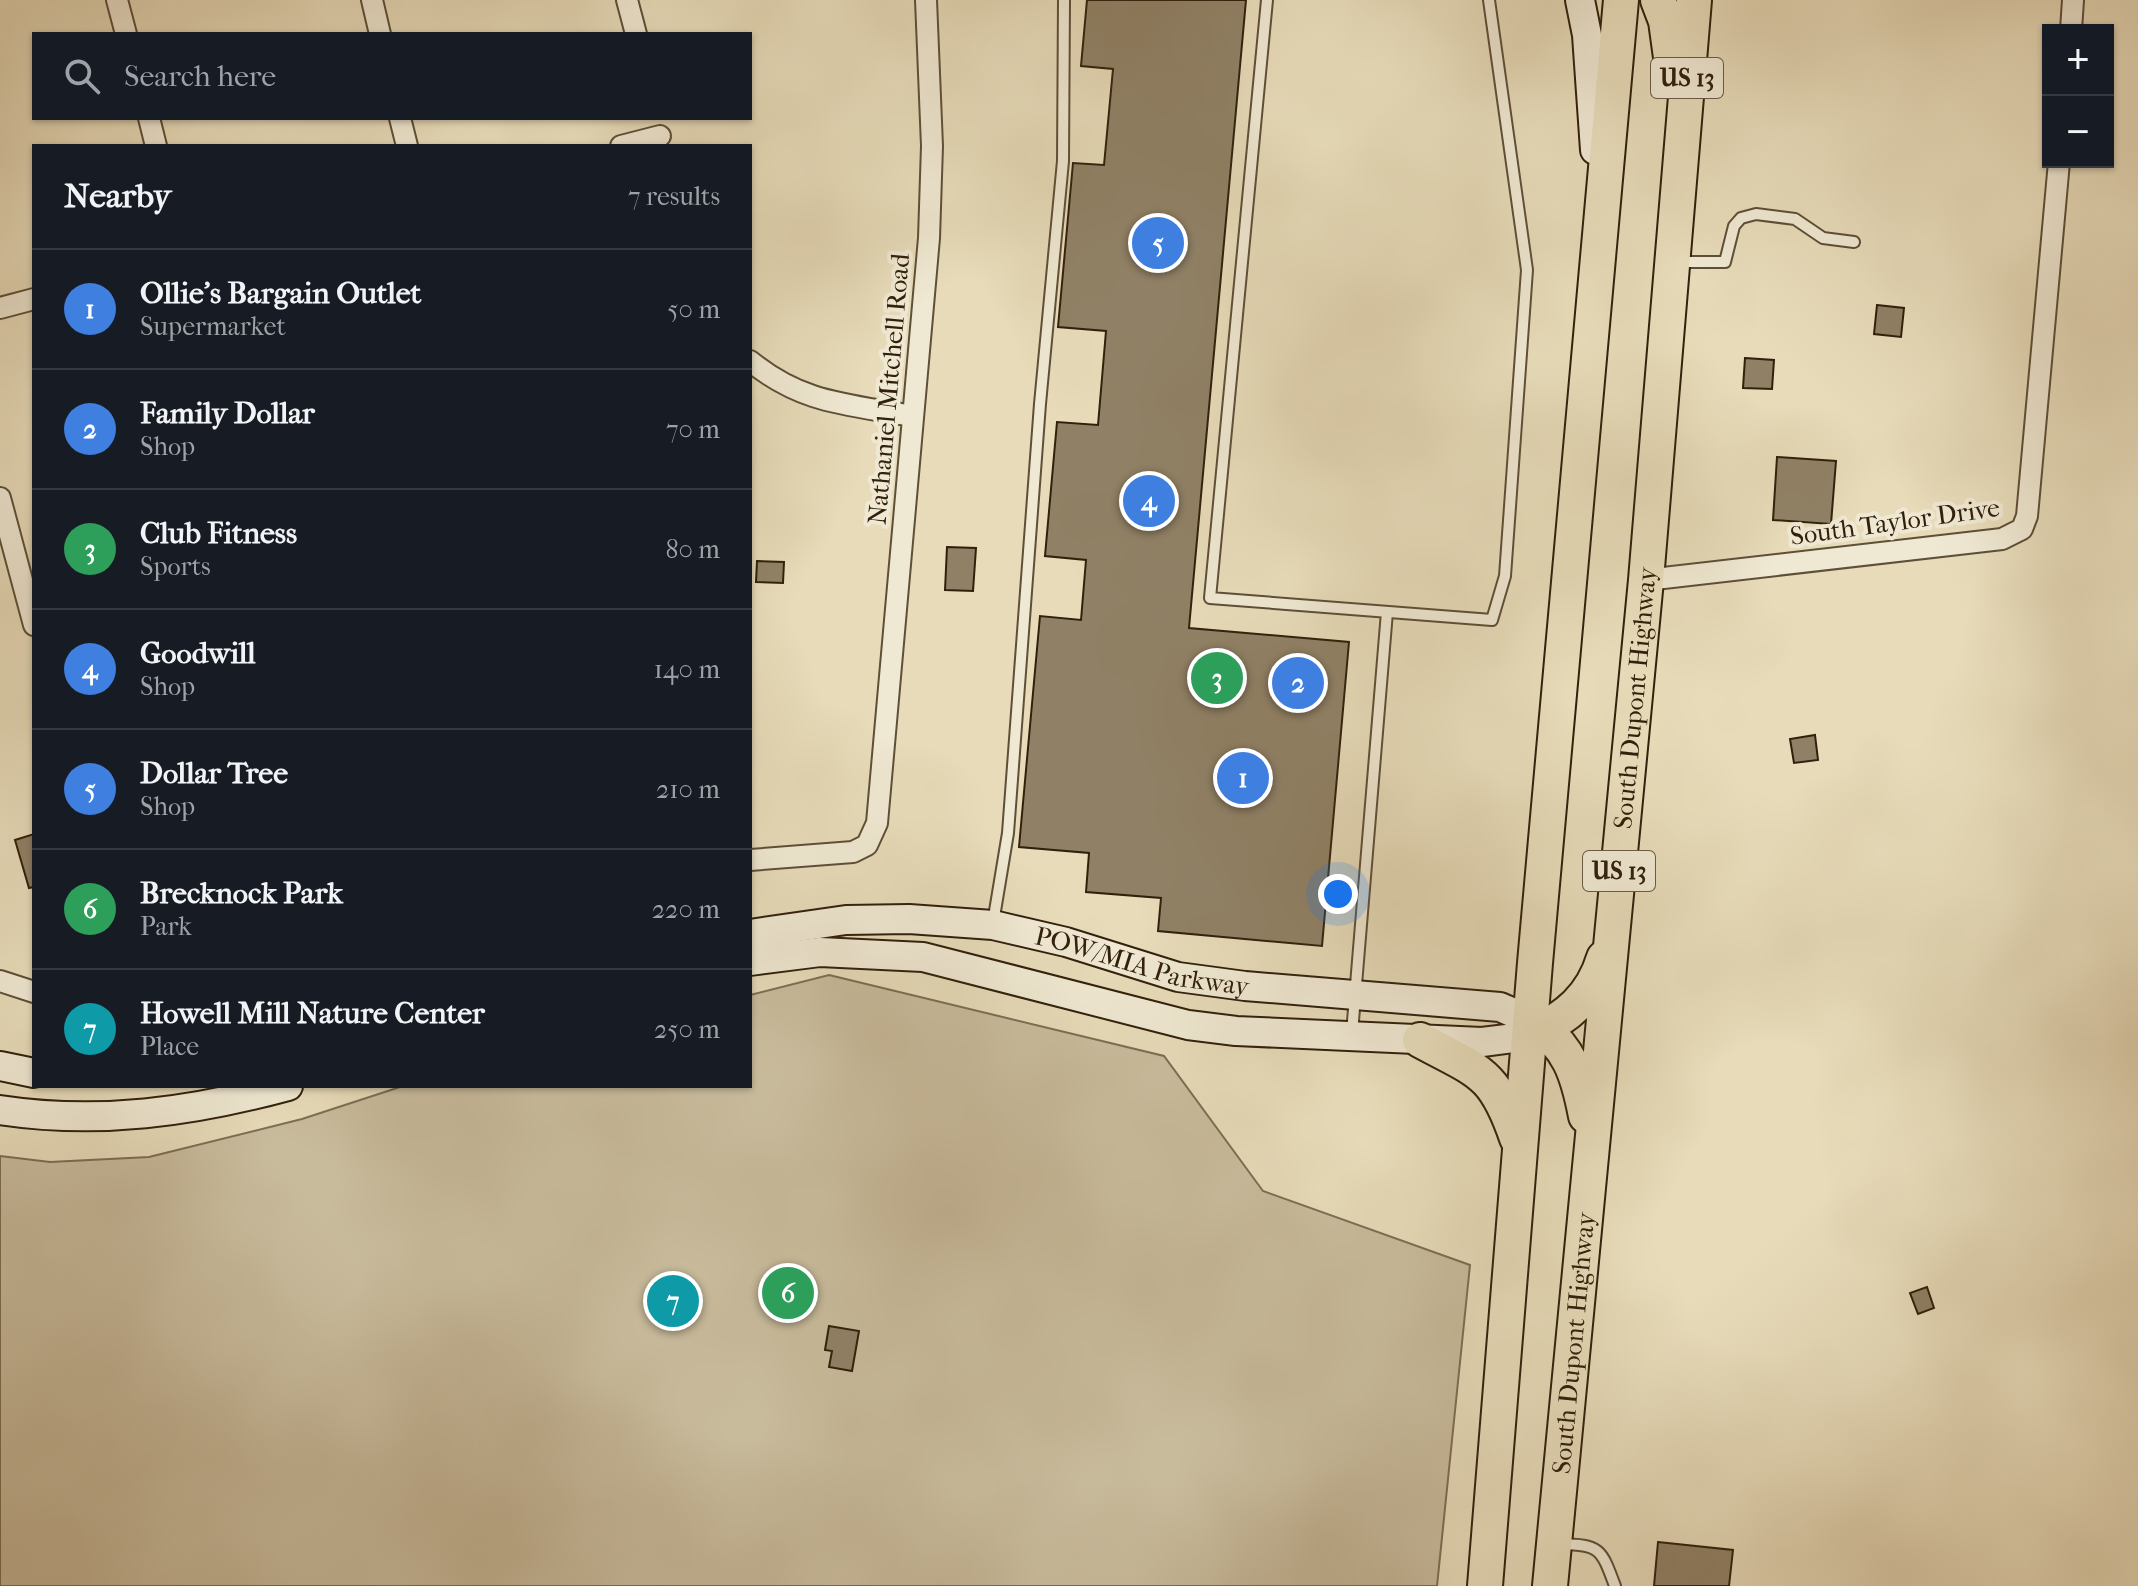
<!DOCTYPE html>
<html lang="en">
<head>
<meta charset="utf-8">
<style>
	:root { --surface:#171b24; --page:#242831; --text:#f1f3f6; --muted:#9ea1a6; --line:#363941; --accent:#0f766e }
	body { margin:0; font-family:"IM FELL French Canon",serif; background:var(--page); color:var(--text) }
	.controls { position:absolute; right:24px; top:24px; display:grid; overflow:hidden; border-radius:0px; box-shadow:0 2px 6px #0004 }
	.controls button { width:72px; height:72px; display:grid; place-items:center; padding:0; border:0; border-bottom:2px solid var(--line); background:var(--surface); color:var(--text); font:40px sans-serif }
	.you { position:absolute; left:1338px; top:894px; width:28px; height:28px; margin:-20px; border:6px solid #fff; border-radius:50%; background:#1a73e8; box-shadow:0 0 0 12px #1a73e833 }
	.badge { display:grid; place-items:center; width:52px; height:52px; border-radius:50%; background:var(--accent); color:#fff; font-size:26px; font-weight:700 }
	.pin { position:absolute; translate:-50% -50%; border:4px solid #fff; box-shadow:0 2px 8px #0006 }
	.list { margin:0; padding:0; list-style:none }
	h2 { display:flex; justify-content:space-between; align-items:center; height:104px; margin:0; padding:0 32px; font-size:34px }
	h2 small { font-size:26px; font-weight:400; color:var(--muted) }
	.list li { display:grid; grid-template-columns:52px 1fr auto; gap:24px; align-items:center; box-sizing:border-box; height:120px; padding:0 32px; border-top:2px solid var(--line) }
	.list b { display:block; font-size:30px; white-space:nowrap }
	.list p { margin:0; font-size:26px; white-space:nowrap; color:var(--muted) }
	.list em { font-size:26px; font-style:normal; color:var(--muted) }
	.icon { flex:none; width:44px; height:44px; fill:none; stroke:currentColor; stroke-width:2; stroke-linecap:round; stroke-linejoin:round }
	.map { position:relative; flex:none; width:2138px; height:1586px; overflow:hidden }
	.search { position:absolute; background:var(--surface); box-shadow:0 2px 6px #0004; left:32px; top:32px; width:720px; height:88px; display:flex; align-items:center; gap:20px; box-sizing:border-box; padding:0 28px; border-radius:0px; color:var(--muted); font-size:30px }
	.panel { position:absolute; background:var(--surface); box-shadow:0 2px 6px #0004; left:32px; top:144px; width:720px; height:944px; border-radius:0px }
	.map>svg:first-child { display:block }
</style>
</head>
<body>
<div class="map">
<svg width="2138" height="1586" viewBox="0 0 2138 1586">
	<rect width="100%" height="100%" fill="#e7dbb9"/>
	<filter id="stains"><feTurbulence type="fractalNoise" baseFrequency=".0025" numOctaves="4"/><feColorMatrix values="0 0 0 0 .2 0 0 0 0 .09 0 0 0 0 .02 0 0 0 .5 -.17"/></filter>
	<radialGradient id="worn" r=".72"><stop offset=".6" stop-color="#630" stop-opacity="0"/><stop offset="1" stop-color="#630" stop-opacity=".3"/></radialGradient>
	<!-- green -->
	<path fill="#c8bb9c" stroke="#7c6e54" stroke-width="2" d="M829,975L1164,1056L1263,1191L1470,1265L1437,1586H0V1156L50,1162L149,1157L302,1119L403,1086H750V995Z"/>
	<!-- building -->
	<g fill="#908166" stroke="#31200c" stroke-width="2">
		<path d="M1087,0H1246L1189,628L1349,642L1322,946L1158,931L1161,898L1086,892L1089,853L1019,847L1040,616L1081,620L1086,560L1045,556L1057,422L1098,425L1106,331L1058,327L1073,163L1104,165L1113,69L1081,66Z"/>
		<path d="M1877,305L1904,308L1901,337L1874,334Z"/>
		<path d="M1745,358L1774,360L1772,389L1743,388Z"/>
		<path d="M1777,457L1836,461L1831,524L1773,520Z"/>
		<path d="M947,547L976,548L973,591L945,590Z"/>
		<path d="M757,561L784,562L783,583L756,582Z"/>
		<path d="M1815,735L1818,760L1794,763L1790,739Z"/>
		<path d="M34,834V887L29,888L15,840Z"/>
		<path d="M684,1287L691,1306L662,1316L655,1297Z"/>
		<path d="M1927,1287L1934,1308L1918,1314L1910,1293Z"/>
		<path d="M829,1326L859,1331L852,1371L829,1367L832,1351L825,1350Z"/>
		<path d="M1658,1542L1733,1550L1729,1586H1654Z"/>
	</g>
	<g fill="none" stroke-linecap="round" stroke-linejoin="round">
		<!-- lane casing -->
		<g stroke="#5e4f37" stroke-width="14">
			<g id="lane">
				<path d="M1267,0L1210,598L1492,620L1505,576L1527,270L1489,0"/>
				<path d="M1678,262H1725L1734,226L1741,218L1756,214L1795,219L1823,238L1854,242"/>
				<path d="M993,923L1008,833L1040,404L1063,161L1064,0"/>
				<path d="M1352,1033L1387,612"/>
				<path d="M1560,1544C1600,1545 1601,1548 1615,1586"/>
			</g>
		</g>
		<!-- street casing -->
		<g stroke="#5e4f37" stroke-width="24">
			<g id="street">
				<path d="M117,0L126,34"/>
				<path d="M372,0L380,34"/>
				<path d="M627,0L636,34"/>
				<path d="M2071,30L2073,0"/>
				<path d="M149,118L156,146"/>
				<path d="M400,118L407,146"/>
				<path d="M621,146L660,136"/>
				<path d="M0,308L34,299"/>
				<path d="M750,361C803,404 847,404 912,416"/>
				<path d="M0,498L34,625"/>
				<path d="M1646,580L2002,539L2022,529L2027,516L2059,162"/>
				<path d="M750,860L853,852L867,845L877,823L929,238L932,146L926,0"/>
				<path d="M0,981L34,992"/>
			</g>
		</g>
		<!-- secondary casing -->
		<g stroke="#31200c" stroke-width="32">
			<g id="secondary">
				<path d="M1580,0L1587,35L1595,150"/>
				<path id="s1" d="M750,934L846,920L909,919L993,925L1066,942L1178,977L1245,986L1500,1007L1532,1021"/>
				<path d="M750,961L820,952L923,957L1188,1025L1236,1031L1482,1042L1530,1036"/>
				<path d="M0,1066L34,1073"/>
				<path d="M0,1110C99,1125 192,1112 288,1086"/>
			</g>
		</g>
		<!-- highway casing -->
		<g stroke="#31200c" stroke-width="38">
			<g id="highway">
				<path d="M1658,0L1666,21L1673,72"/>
				<path d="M1532,1021C1569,1045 1578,1074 1586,1116"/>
				<path d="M1530,1036C1567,1017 1592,998 1604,958"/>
				<path d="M1420,1040C1479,1072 1494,1071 1517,1138"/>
				<path d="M1485,1586L1535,963L1621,0"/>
				<path id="s2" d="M1550,1586L1646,580L1694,0"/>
			</g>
		</g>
		<!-- lane -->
		<use href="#lane" stroke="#efe8d2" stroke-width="10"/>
		<!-- street -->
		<use href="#street" stroke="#efe8d2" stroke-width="20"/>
		<!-- secondary -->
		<use href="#secondary" stroke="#efe8d2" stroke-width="28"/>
		<!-- highway -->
		<use href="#highway" stroke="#e7dbb9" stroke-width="34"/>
	</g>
	<g text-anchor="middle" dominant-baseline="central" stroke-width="8" stroke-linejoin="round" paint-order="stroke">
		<!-- shield labels -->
		<g fill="#efe8d2" stroke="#6a5c47" stroke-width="2">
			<rect x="1651" y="58" width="72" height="40" rx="6"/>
			<rect x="1583" y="851" width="72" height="40" rx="6"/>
		</g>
		<g font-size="24" font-weight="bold" fill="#31200c">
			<text x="1687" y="78">US 13</text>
			<text x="1619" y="871">US 13</text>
		</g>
		<!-- street labels -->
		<g font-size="26" fill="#31200c" stroke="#efe8d2">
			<text transform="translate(889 389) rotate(-85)">Nathaniel Mitchell Road</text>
			<text transform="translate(1895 522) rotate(-8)">South Taylor Drive</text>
			<text stroke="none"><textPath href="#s2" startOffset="892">South Dupont Highway</textPath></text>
			<text stroke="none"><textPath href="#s1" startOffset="398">POW/MIA Parkway</textPath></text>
			<text stroke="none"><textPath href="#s2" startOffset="244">South Dupont Highway</textPath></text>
		</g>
	</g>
	<rect width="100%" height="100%" filter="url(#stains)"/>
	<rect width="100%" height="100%" fill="url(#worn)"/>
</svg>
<div class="controls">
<button>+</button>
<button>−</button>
</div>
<div class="you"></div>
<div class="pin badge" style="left:1243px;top:778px;background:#3f7fe0">1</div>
<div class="pin badge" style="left:1298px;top:683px;background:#3f7fe0">2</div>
<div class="pin badge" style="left:1217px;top:678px;background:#2e9e5b">3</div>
<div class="pin badge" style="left:1149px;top:501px;background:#3f7fe0">4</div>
<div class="pin badge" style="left:1158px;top:243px;background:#3f7fe0">5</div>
<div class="pin badge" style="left:788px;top:1293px;background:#2e9e5b">6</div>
<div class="pin badge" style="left:673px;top:1301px;background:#0f9aa8">7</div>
<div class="search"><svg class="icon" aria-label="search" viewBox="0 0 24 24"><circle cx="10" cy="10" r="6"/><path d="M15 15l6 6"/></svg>Search here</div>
<section class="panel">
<h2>Nearby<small>7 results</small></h2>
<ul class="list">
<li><span class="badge" style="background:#3f7fe0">1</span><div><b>Ollie’s Bargain Outlet</b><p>Supermarket</p></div><em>50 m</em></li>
<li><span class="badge" style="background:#3f7fe0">2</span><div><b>Family Dollar</b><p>Shop</p></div><em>70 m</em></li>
<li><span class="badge" style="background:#2e9e5b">3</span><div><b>Club Fitness</b><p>Sports</p></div><em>80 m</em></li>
<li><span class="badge" style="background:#3f7fe0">4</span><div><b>Goodwill</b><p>Shop</p></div><em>140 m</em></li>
<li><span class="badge" style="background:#3f7fe0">5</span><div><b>Dollar Tree</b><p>Shop</p></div><em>210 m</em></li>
<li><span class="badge" style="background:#2e9e5b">6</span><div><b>Brecknock Park</b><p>Park</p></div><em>220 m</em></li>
<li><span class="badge" style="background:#0f9aa8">7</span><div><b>Howell Mill Nature Center</b><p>Place</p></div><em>250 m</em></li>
</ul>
</section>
</div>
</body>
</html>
